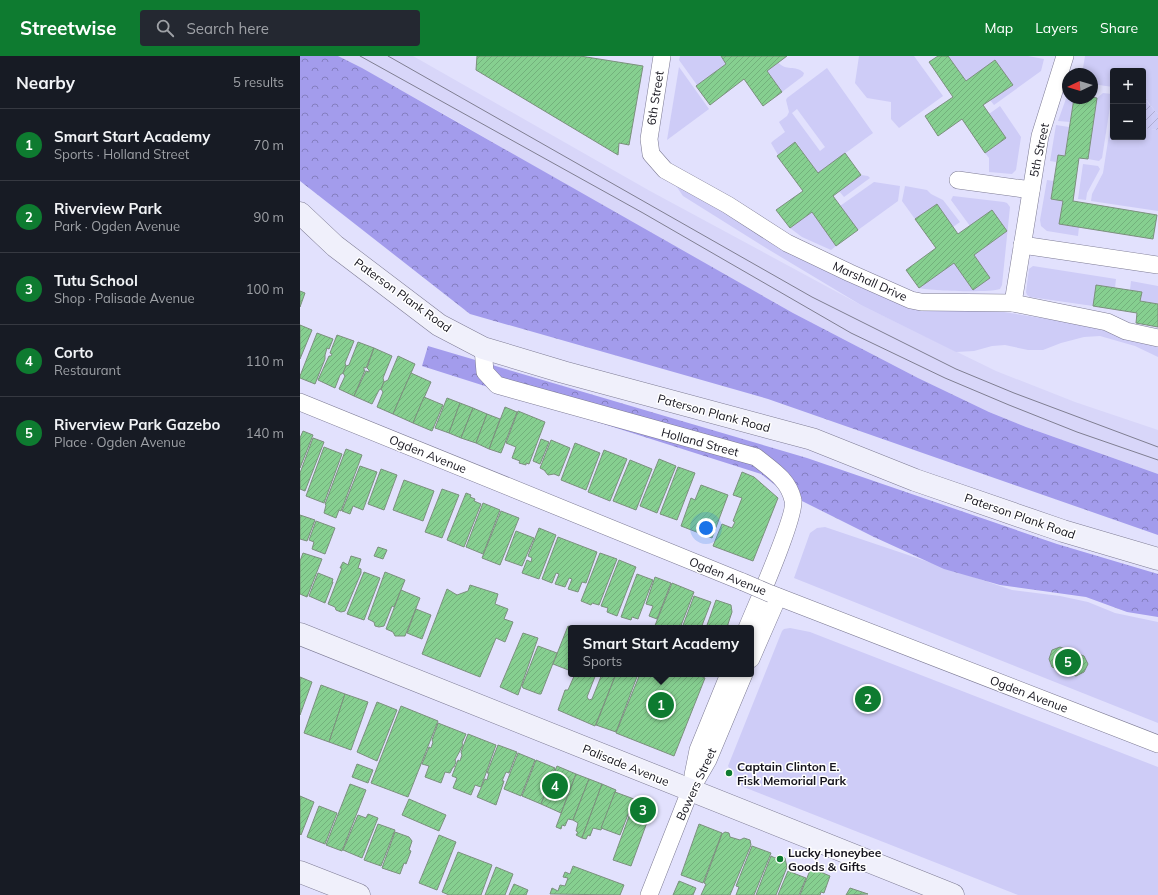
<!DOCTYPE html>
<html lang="en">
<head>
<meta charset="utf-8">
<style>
	:root { --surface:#171b24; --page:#242831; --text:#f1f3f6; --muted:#9ea1a6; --line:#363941; --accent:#0e7b30 }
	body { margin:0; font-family:Mulish,sans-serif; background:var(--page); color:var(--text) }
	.controls { position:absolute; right:12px; top:12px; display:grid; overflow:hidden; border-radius:4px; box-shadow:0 2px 6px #0003 }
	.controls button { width:36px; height:36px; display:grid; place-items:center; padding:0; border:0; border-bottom:1px solid var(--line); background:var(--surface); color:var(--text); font:20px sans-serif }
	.compass { position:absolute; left:762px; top:12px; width:36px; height:36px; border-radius:50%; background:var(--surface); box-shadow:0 2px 6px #0003; rotate:266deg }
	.you { position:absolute; left:406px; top:472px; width:14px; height:14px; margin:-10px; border:3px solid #fff; border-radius:50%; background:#1a73e8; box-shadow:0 0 0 6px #1a73e833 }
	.badge { display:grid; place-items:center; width:26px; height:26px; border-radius:50%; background:var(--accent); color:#fff; font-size:13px; font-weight:700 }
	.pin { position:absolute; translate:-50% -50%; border:2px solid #fff; box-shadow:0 1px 4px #0006 }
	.popup { position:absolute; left:268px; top:569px; width:186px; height:52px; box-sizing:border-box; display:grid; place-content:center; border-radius:4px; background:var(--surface); filter:drop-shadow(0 1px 3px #0005); font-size:13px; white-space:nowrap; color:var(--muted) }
	.popup b { font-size:15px; color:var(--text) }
	.popup::after { content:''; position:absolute; left:50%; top:100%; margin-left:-8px; border:8px solid transparent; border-top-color:var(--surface) }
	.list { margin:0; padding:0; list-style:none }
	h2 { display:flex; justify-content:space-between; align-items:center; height:52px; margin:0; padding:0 16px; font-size:17px }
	h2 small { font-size:13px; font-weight:400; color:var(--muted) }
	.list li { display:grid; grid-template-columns:26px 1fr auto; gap:12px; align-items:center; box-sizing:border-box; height:72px; padding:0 16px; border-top:1px solid var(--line) }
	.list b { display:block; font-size:15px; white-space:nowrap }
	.list p { margin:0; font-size:13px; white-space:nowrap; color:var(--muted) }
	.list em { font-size:13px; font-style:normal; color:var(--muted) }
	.icon { flex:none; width:22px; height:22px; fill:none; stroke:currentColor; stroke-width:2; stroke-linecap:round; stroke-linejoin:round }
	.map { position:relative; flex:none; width:858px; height:839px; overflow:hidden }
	header { display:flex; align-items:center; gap:24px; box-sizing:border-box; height:56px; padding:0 20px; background:var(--accent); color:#fff }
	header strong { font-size:19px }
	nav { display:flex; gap:22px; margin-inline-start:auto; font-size:14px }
	.search { width:280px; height:36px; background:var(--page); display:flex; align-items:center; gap:10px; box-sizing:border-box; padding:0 14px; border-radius:4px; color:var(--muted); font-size:15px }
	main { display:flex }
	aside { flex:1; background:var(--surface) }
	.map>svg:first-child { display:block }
</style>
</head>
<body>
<header>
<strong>Streetwise</strong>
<div class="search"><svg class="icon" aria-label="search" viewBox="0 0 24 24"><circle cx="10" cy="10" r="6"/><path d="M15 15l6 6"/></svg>Search here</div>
<nav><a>Map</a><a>Layers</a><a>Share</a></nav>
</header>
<main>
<aside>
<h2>Nearby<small>5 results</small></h2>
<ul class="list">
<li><span class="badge">1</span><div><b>Smart Start Academy</b><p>Sports · Holland Street</p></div><em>70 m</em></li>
<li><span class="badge">2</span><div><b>Riverview Park</b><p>Park · Ogden Avenue</p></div><em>90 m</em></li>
<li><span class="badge">3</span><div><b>Tutu School</b><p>Shop · Palisade Avenue</p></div><em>100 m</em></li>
<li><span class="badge">4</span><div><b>Corto</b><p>Restaurant</p></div><em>110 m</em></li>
<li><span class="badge">5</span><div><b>Riverview Park Gazebo</b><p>Place · Ogden Avenue</p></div><em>140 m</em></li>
</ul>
</aside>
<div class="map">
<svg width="858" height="839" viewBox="0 0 858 839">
	<defs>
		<pattern id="forest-crowns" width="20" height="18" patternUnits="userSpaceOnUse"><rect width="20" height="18" fill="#a39cec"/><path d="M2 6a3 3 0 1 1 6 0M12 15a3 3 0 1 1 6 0" fill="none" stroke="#847ebf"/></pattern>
		<pattern id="garden-furrows" width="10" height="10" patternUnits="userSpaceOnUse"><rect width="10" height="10" fill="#ceccf7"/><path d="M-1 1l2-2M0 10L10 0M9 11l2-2" fill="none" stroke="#b0aed3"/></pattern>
		<pattern id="building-hatch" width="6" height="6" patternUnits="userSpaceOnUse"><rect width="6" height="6" fill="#86cf90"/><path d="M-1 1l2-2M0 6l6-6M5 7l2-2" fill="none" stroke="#73b17c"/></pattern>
	</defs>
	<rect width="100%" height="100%" fill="#e2e1fd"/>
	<!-- built -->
	<path fill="#d8d6f9" d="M38,0H113L350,135L561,249L696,315L775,346L858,374V418L726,371L689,356L618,322L493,257L313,156L144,58Z"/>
	<!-- green -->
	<g fill="#ceccf7" fill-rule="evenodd">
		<path d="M380,0H421L426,8L397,29L379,4Z"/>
		<path d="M559,0H614L643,40L599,72L591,63V46L567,42L555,27Z"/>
		<path d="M648,0H728L744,3L741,15L694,49L690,44L712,28L695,4L666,25Z"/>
		<path d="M785,0H858V58C842,40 843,38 843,15H813V31L792,28V18H782Z"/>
		<path d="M478,6C486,16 495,8 504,17L503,20L482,36L467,15Z"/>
		<path d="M379,11L409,53L367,84Z"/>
		<path d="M527,12L573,77L518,117L496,86L478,99L471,87L473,85L485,76L479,66L487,60L489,56L486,44L487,42ZM497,53L525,91L520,95L492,57Z"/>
		<path d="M768,37V42H774L770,66L758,65Z"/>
		<path d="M803,37L812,38L802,102L799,105L788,103L797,42Z"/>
		<path d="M700,50L721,81L716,114L712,118L689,116V102L685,97L706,82L689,58Z"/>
		<path d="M813,53V81H843V72L858,74V155L791,145L792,138L803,117Z"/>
		<path d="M756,69L769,71L765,100L758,99L756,106L750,105Z"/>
		<path d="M783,108L798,110L800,113L787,137L786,144L778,143Z"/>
		<path d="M561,119L568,120L570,122L544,141L539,135Z"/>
		<path d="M372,124L617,254L698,255L804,272L858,286V301L835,290L800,280L784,281L761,287L743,294H728L705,289L692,290L674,295L656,296L561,249L466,192L383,140Z"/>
		<path d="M747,124L754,125L751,143L763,145L779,171L778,180L747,175L741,170L740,164Z"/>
		<path d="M574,126L600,130L598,145L558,174L540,150Z"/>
		<path d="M605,130L627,134L631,138L643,144L660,166L653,171L637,148L615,163L602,145Z"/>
		<path d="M653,140L704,146L707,147L710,151L702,229L700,233C689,237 632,235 619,232L654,207L673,234L689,222L674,199L707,175L692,154L670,170L651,144Z"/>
		<path d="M512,156L536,190L531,194L502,181L490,172Z"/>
		<path d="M733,210L816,223L815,232L796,229L793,250L730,241L727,239L726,236L729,213Z"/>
		<path d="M831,225L858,230V248L840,245L842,236L830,234Z"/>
		<path d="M525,471L712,534L760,540L788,546L815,557L858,566V667L494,522L510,477L517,472Z"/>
		<path d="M490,572L510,576L858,711V839H718L441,730L428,710L482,575L484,573Z"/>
	</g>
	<!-- forest -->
	<g fill="url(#forest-crowns)">
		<path d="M0,0H38L62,12L493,257L618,322L689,356L726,371L858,418V479L468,343L170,258L0,125Z"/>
		<path d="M128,290L507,402L757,488L858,518V561L827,556L786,541L700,529L644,513L574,481L484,436L461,418L122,310Z"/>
	</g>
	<!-- garden -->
	<path fill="url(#garden-furrows)" d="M843,36L848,47L858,58V74L843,72Z"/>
	<!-- building -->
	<g fill="url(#building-hatch)" stroke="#7b907d">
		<path d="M177,0H280L343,10L329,89L319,87L318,99L176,14Z"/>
		<path d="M421,0H487L467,15L482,36L463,50L444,23L410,49L396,30L426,8Z"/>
		<path d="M638,0H648L666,25L695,4L713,29L683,49L706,82L685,97L662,63L638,80L625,60L653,41L629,6Z"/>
		<path d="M792,41L797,42L788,103L779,102L773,145L857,159L853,183L759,168L763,145L751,143L758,99L765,100L774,42H792Z"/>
		<path d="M495,86L518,117L545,97L561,119L533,140L558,174L536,190L512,156L490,172L476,154L503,135L477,100Z"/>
		<path d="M637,148L658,178L692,154L707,175L674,199L690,222L673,234L654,207L619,232L606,214L636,192L615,163Z"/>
		<path d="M796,229L842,236L840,245L858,248V271L836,267L837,257L793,250Z"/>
		<path d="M0,235L5,237L0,251Z"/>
		<path d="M0,269L12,274L0,303Z"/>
		<path d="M17,277L33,283L29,293L27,292L25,299V303L15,328L0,322V320Z"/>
		<path d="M37,279L54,285L45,307L46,310L43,317L40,319L35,332L18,324L29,300H31L32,298L30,297Z"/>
		<path d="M58,286L74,292L66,312L64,311V314H65L54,340L39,333L45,320L43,317L46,310L49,309Z"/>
		<path d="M74,292L92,300L83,322L84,326L81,333L79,334L72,348L54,340L66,315L69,316V314L67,312Z"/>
		<path d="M98,300L115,308L93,358L77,351L83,336L81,333L84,326L88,324Z"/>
		<path d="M111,317L131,326L113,367L93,358Z"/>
		<path d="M124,341L143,349L132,375L113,367Z"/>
		<path d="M147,342L160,347L149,377L135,372Z"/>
		<path d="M160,347L173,352L161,382L149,377Z"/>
		<path d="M205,351L217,356L201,397L189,393Z"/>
		<path d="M173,352L187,358L176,387L161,382Z"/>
		<path d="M218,355L245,366L229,408L226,407V409L219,407L220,405L212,402L216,391L206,387Z"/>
		<path d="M187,358L200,363L189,393L176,387Z"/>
		<path d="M3,375L13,379L0,412V382Z"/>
		<path d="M13,382L24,386L5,435L0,433V417Z"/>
		<path d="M241,383L249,386L240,408L233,405Z"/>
		<path d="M251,384L270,392L259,420L254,418L248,419L244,414L240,412Z"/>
		<path d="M275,387L300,397L286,434L261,424Z"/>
		<path d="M24,391L42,398L24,447L6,440Z"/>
		<path d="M46,393L62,399L41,455L39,454L36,462L24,457L26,449L25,448Z"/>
		<path d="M304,394L327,403L310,445L288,436Z"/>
		<path d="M359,403L376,410L357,457L340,450Z"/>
		<path d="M330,404L352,413L336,454L313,445Z"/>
		<path d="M60,410L77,416L63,454L53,450L50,458L42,455Z"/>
		<path d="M378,411L395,417L377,464L360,458Z"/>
		<path d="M81,413L97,419L84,454L68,448Z"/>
		<path d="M442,416L454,421L478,442L453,505L413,490L422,468L432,472L435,466L433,465L442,442L433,439Z"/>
		<path d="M104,424L134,435L123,465L93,454Z"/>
		<path d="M401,429L428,439L412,482L381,470L391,442L395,444Z"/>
		<path d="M142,433L159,439L142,482L125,476Z"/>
		<path d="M166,437L171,439L170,441L175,443L174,445L181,448L164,491L147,484Z"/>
		<path d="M183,447L200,454L183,498L166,491Z"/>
		<path d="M201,455L219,462L200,509L182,502Z"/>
		<path d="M0,459L15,464L7,485L0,483Z"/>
		<path d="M16,465L35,472L25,498L12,493L14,486L9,484Z"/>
		<path d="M239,472L256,479L239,523L222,517L227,504L231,506L232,502L228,500Z"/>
		<path d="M216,475L234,482L222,510L205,504Z"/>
		<path d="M258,481L297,496L286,527L282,526L278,536L268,533L272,523L269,522L265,531L255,528L259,518L256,517L252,527L242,523Z"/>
		<path d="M78,491L87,494L83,503L74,500Z"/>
		<path d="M3,497L22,503L7,541L0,538V505Z"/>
		<path d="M300,497L317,503L299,549L292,547L291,549L281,545Z"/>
		<path d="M51,500L61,503L58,512L61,513V517L45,555L41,556L36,554L35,551L28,548L42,512H40L43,506L48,509Z"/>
		<path d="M319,504L336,511L317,560L307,556L308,552L301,550Z"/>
		<path d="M64,516L80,522L64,564L47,558Z"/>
		<path d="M85,516L105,524L94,551L92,550L84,570L79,571L75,570L74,566L68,563Z"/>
		<path d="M18,517L33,523L32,526H33L25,547L9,540Z"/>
		<path d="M337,518L353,524L338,563L332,561L331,564L321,561Z"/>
		<path d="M355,521L371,527L357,563L349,560L353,550L346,548Z"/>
		<path d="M372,527L394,536L380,572H354Z"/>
		<path d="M170,529L198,538L195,548L208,553L204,563L213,566L205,586L196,582L180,621L122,598L147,533L157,539L168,535Z"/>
		<path d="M101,534L120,542L105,580H95L93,576L86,573Z"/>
		<path d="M394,540L411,546L401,572H382Z"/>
		<path d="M416,544L431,549L432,556L428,568V572H406Z"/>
		<path d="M116,553L131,559L122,583L107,577Z"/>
		<path d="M268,570L273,572H271V615L253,608Z"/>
		<path d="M223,577L238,582L218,639L200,631Z"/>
		<path d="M238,590L257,597L241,638H239L223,632L222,630Z"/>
		<path d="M760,591L784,600L788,608L784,616L776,620L752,611L749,603L752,594Z"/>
		<path d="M275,618H296L287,641L289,644L292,643L302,618H316L295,670L258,654L265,634H268Z"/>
		<path d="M316,618H338L316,676L296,669Z"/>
		<path d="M340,618H396L405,622L374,700L316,677Z"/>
		<path d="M0,621L12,626L0,659Z"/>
		<path d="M21,629L45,638L29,686L4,677Z"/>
		<path d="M45,638L68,646L51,694L29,686Z"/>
		<path d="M77,646L97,654L77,705L57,696Z"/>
		<path d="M101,650L138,665L108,741L71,727Z"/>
		<path d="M138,667L166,678L162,687L163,689L155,704L156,706L154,711H153L150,717L145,716L141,727L125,721L129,710L122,708L129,691L131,692L133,686L132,684Z"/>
		<path d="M168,678L196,689L181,731L175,729L171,739L153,732L157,722L152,720L158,704L160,705L162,699L161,696Z"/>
		<path d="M198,689L217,696L209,717L206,716L202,725H204L196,749L177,741L185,723L187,724L189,717H187Z"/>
		<path d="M218,697L235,704L221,740L204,733Z"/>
		<path d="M236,704L255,712L241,748L222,740Z"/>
		<path d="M57,708L73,714L68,727L52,721Z"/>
		<path d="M257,710L276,718L261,757L241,748Z"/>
		<path d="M276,718L289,723L273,764L268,763L265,770L262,769L261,773L256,771Z"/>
		<path d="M289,723L302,728L282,782L276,779L278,776L276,775L278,767L273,764Z"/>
		<path d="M50,728L66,734L42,795L26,789Z"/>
		<path d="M302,728L316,734L301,774L293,772L290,780L288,779L286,783L282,782Z"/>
		<path d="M315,736L334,743L320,779L301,772Z"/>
		<path d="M0,740L14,746L1,779L0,778Z"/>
		<path d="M109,743L146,759L139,775L102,759Z"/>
		<path d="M335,744L353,750L331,810L313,804Z"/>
		<path d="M19,750L37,757L25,788L7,781Z"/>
		<path d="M68,758L78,762L62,802L43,794L58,759L66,762Z"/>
		<path d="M78,768L95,774L81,810L64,804Z"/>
		<path d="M399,768L422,777L403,827L381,819Z"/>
		<path d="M95,776L109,781L112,785L109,794L111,795L106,808L104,807L100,818L82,812Z"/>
		<path d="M425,776L429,777L430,781L440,784L444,782L450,784L451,789L430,839H401L406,828L404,827L422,778Z"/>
		<path d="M139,779L156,786L137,834L119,827Z"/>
		<path d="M452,790L471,797L454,839H436L439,831L436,830Z"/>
		<path d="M158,796L192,809L181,839H149L142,836Z"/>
		<path d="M478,799L485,802L487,811L476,839H456L471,800L475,802Z"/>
		<path d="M273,810L324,829L320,839L250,838L252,832L258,835L260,829L265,830L268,822L263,821L265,816L270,818Z"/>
		<path d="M196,811L213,818L205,839H185Z"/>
		<path d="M511,812L530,820L524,837L521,836L520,839H500Z"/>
		<path d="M488,815L506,822L499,839H478Z"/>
		<path d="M379,825L396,832L393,839H373Z"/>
		<path d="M214,828L228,834L226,839H209Z"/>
		<path d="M550,832L568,838L546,839Z"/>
	</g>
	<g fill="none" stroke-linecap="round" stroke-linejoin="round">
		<!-- street casing -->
		<g stroke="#7d7b94" stroke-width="18">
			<g id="street">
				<path d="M362,0L349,83L351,98L365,114L428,149L487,187L550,217L611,244L621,246L713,247L740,80L765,0"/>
				<path d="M658,124L731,134"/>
				<path d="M722,189L858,209"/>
				<path d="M713,247L807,266L826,275L858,282"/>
				<path d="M183,292L185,316L197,329L456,401C472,414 488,423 493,444C497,457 455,553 447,572"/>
				<path d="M0,346L443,526"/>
				<path d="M471,538L858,688"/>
				<path d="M451,603L478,541"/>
				<path d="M393,719L398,694L429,618"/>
				<path d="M349,839L390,735L408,704L444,618"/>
			</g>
		</g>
		<!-- secondary casing -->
		<g stroke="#7d7b94" stroke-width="23">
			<g id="secondary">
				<path d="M0,157L35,190L139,269L183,292L263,316L512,383L615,424L763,475L858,503"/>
				<path d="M0,578L653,839"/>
				<path d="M0,816L59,839"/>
			</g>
		</g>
		<!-- street -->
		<use href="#street" stroke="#fff" stroke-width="17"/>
		<!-- secondary -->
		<use href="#secondary" stroke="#f0f0fb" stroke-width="22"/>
		<!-- tram -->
		<g stroke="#7f7e91" stroke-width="1">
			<path d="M60,0L343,157L551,277L645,322L709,349L777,376L858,404"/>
			<path d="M88,0L512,241L656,313L714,337L858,391"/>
		</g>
		<!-- street-bridge casing -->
		<g stroke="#7d7b94" stroke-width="18" stroke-linecap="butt">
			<path id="street-bridge" d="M443,526L471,538"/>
		</g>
		<!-- street-bridge -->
		<use href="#street-bridge" stroke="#fff" stroke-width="17"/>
	</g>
	<!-- markers -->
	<g fill="#0e7b30" stroke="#fff" stroke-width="1.5">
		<circle cx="429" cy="717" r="4"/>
		<circle cx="480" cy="803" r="4"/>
	</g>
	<g text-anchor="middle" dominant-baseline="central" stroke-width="3" stroke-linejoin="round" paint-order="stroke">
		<!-- street labels -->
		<g font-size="12" fill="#15141d" stroke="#fff">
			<text transform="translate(355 42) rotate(-81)">6th Street</text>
			<text transform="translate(739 94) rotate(-78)">5th Street</text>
			<text transform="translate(570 225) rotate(24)">Marshall Drive</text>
			<text transform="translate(103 239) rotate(36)">Paterson Plank Road</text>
			<text transform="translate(414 357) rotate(15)">Paterson Plank Road</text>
			<text transform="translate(400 386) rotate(15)">Holland Street</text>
			<text transform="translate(128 398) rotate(22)">Ogden Avenue</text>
			<text transform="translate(720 460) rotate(19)">Paterson Plank Road</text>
			<text transform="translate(428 520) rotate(22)">Ogden Avenue</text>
			<text transform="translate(729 638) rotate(21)">Ogden Avenue</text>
			<text transform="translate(326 709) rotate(22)">Palisade Avenue</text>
			<text transform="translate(396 728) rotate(-65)">Bowers Street</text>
		</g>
		<!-- poi labels -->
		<g font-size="12" font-weight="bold" fill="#15141d" stroke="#fff" text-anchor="start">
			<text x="437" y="710">Captain Clinton E.<tspan x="437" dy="14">Fisk Memorial Park</tspan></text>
			<text x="488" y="796">Lucky Honeybee<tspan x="488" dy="14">Goods &amp; Gifts</tspan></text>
		</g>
	</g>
</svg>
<div class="controls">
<button>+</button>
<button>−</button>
</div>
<svg class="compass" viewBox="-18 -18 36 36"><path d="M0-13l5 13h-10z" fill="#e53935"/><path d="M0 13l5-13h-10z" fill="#9ea1a6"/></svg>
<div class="you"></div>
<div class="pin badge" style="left:361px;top:649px">1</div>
<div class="popup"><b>Smart Start Academy</b>Sports</div>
<div class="pin badge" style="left:568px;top:643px">2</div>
<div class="pin badge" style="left:343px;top:754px">3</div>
<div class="pin badge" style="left:255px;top:730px">4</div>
<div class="pin badge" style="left:768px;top:606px">5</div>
</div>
</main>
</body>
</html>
